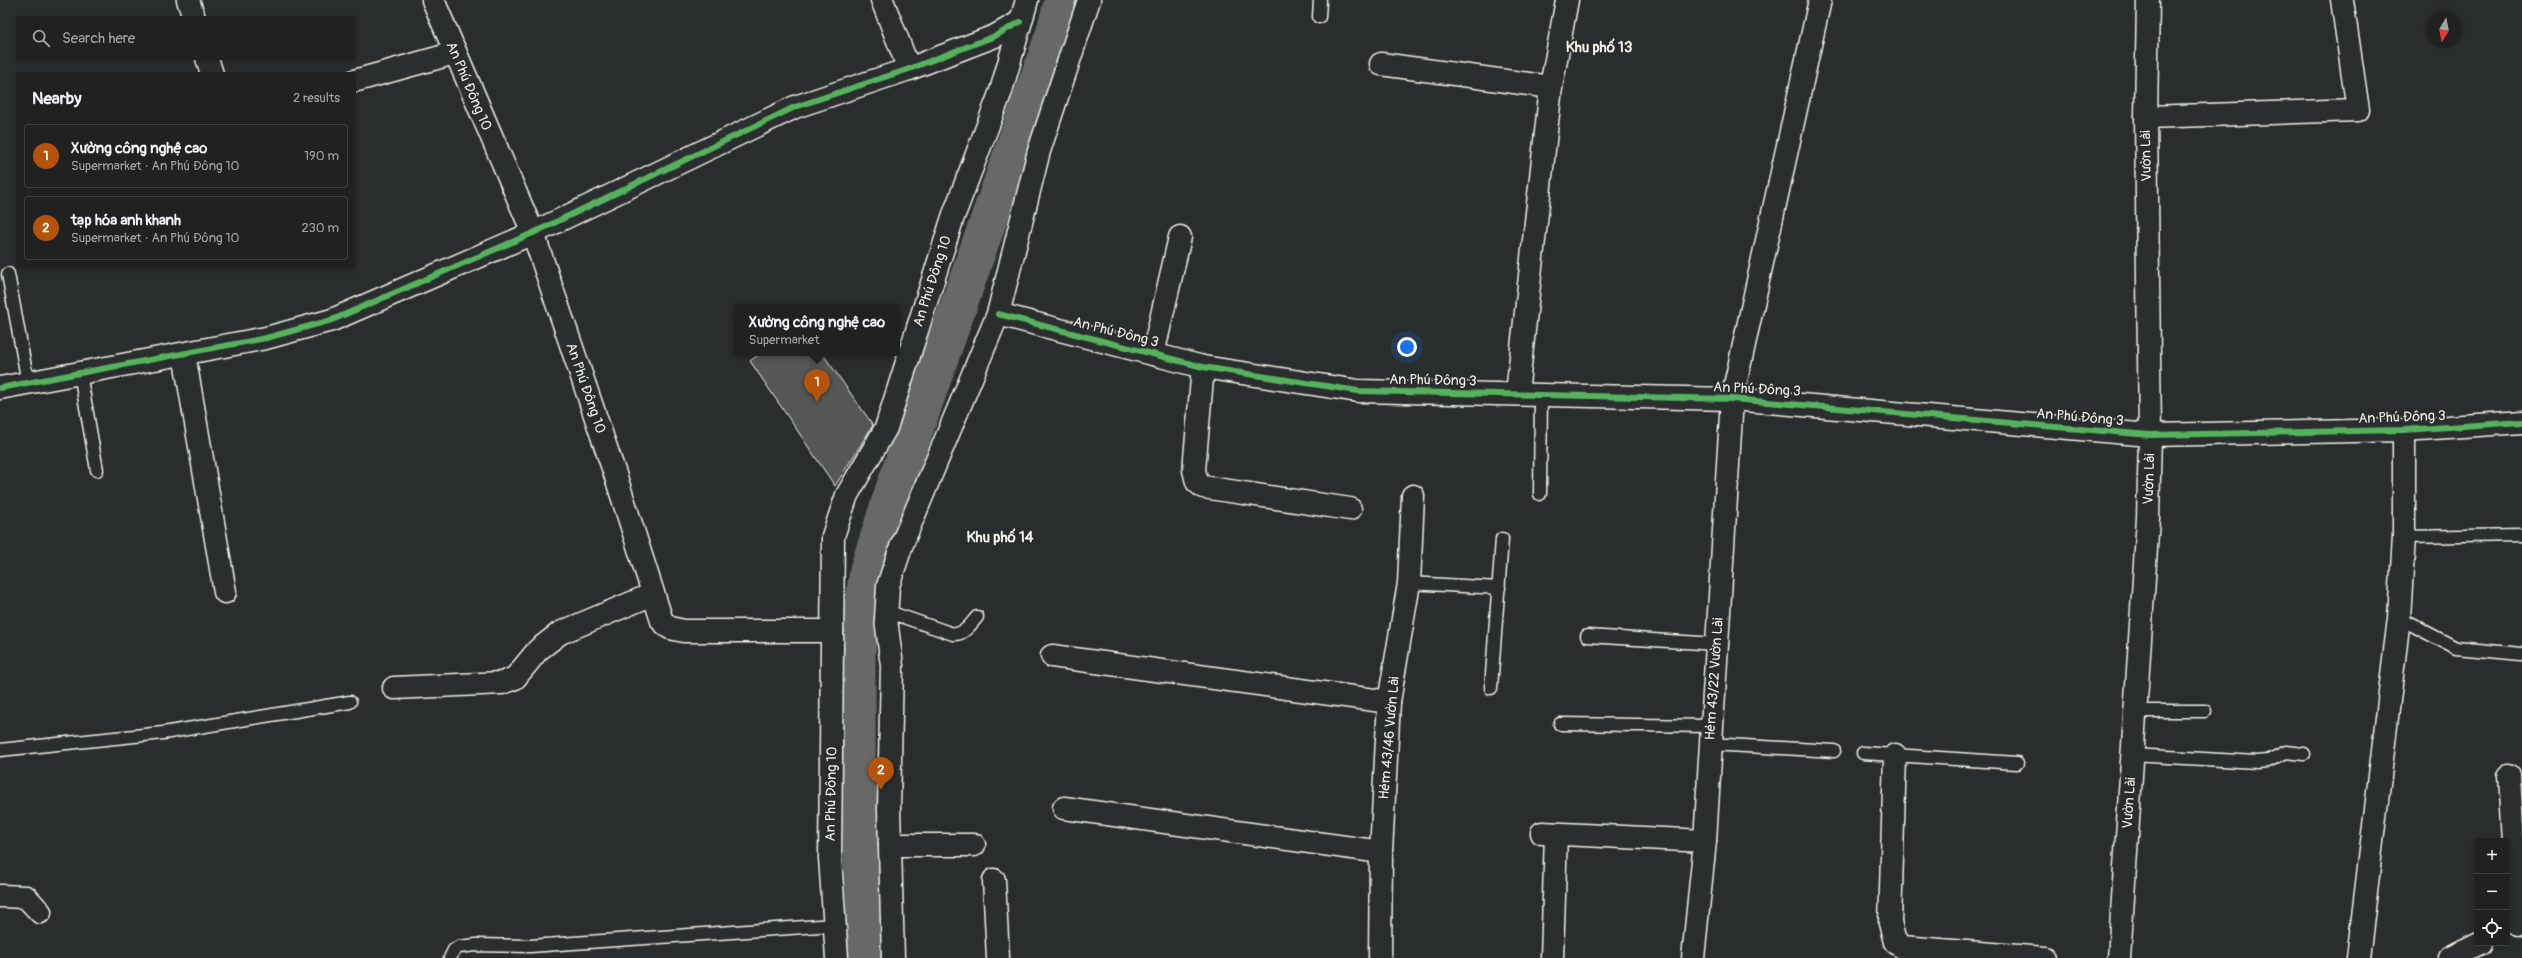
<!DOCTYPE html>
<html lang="en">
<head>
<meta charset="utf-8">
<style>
	:root { --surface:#202222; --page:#2d2f2f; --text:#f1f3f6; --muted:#a2a4a5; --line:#3d3f40; --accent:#b45309 }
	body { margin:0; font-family:Pangolin,sans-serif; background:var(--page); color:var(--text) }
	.controls { position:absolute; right:12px; bottom:12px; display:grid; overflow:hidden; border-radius:4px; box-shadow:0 2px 6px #0003 }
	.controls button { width:36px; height:36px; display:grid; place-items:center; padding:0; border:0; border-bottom:1px solid var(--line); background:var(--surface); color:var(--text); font:20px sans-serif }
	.compass { position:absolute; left:2426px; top:12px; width:36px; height:36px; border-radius:50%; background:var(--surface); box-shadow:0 2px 6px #0003; rotate:190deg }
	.you { position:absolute; left:1407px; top:347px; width:14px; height:14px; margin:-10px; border:3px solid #fff; border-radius:50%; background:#1a73e8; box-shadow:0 0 0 6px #1a73e833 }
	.badge { display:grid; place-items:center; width:26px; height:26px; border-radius:50%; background:var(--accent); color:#fff; font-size:13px; font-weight:700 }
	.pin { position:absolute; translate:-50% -33px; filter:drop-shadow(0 1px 2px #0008) }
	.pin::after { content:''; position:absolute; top:21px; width:14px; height:12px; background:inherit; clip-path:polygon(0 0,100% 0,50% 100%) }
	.popup { position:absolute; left:734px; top:304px; width:166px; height:52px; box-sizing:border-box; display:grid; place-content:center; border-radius:4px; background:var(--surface); filter:drop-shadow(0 1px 3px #0005); font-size:13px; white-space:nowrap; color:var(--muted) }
	.popup b { font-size:15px; color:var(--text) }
	.popup::after { content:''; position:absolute; left:50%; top:100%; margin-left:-8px; border:8px solid transparent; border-top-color:var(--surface) }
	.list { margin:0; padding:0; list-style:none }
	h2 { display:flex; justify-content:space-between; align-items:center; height:52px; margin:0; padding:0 16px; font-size:17px }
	h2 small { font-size:13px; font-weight:400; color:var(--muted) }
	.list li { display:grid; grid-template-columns:26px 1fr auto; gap:12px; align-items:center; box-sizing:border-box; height:64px; margin:0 8px 8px; padding:0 8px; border:1px solid var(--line); border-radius:4px }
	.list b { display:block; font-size:15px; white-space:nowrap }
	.list p { margin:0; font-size:13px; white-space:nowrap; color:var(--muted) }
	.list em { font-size:13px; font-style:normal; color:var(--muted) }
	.icon { flex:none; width:22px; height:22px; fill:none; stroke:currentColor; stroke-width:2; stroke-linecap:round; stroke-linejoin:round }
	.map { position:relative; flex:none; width:2522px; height:958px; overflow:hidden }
	.search { position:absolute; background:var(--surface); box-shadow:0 2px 6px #0003; left:16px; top:16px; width:340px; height:44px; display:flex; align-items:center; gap:10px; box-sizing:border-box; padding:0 14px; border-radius:4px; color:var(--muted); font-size:15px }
	.panel { position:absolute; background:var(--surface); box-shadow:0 2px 6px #0003; left:16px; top:72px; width:340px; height:196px; border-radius:4px }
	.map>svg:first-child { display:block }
</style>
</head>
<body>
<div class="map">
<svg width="2522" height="958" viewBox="0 0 2522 958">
	<rect width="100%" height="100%" fill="#2a2d2e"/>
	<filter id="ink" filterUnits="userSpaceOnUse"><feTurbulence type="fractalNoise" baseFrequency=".025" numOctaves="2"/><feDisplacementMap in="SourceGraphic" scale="8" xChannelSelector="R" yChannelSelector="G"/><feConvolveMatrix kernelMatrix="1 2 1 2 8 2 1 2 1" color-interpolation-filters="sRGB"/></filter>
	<g filter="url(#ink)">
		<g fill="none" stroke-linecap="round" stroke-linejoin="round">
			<!-- river -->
			<path stroke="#676866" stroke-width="37" d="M867,958L857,764V650L868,570L894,489L1054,34L1063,0"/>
		</g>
		<!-- building -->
		<path fill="#555756" stroke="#f4f1e8" d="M761,353H822L873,425L835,486L750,361Z"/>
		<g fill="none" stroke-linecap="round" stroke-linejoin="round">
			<!-- lane casing -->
			<g stroke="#f4f1e8" stroke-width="15">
				<g id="lane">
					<path d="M1319,17L1320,0"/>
					<path d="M8,274L28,383"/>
					<path d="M80,373L97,470"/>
					<path d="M1540,494L1541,394"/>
					<path d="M2404,537L2522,535"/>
					<path d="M1409,583L1499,588"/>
					<path d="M886,611L953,634C964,635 970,625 977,617"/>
					<path d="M2399,618L2456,648L2522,654"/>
					<path d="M1587,636L1717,644"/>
					<path d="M1491,688L1502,539"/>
					<path d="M2135,711H2205"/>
					<path d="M1560,724L1711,726"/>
					<path d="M1710,744L1834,751"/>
					<path d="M0,750L163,733L350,702"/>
					<path d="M1863,753L2017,763"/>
					<path d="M2132,755L2257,762L2268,761L2286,752L2304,754"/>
					<path d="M450,958L454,950L459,947L476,945L530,946L834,925"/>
				</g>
			</g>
			<!-- street casing -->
			<g stroke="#f4f1e8" stroke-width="25">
				<g id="street">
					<path d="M188,0L194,18"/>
					<path d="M433,0L533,233L616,477L662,621L670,628L684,631H832"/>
					<path d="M882,0L909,69"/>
					<path d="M207,58L212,74"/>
					<path d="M1381,64L1551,87"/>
					<path d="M354,81L455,53"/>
					<path d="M2146,117L2358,110L2342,0"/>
					<path d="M998,314L1203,367L1358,391L1732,399L2150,435"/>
					<path d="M184,354L225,592"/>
					<path d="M1153,354L1180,237"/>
					<path d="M1203,367L1194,470L1197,482L1203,487L1350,509"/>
					<path d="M0,388L266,338L332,320L533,233L795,107L909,69L995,36L1020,22"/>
					<path d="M1517,393L1551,87L1567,0"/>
					<path d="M1052,656L1389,702"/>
					<path d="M394,688L502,683L515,678L538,650L560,633L653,594"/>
					<path d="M1895,755L1890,923L1895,942L1902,947L2045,958"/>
					<path d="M2509,776L2518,924"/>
					<path d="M1064,808L1381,852"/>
					<path d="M1542,833L1705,841"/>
					<path d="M890,845H974"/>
					<path d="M994,880L998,958"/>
					<path d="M0,896L26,897L40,912"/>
					<path d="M837,958L830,858L833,536L847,495L886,428L953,217L1001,91L1027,0"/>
					<path d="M893,958L889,809L892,666L886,619L888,586L902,544L998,314L1039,151L1089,0"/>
					<path d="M1380,958L1381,852L1389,702L1409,583L1413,496"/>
					<path d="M1552,958L1556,834"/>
					<path d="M1693,958L1705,841L1732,399L1820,0"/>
					<path d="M2358,958L2399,618L2404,537V430"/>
					<path d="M2450,958L2480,943"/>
				</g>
			</g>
			<!-- secondary casing -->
			<g stroke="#f4f1e8" stroke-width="25">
				<g id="secondary">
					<path d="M2150,435L2404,430L2522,422"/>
					<path d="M2119,958L2148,518L2150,435L2146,117L2148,0"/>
				</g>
			</g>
			<!-- lane -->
			<use href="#lane" stroke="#2a2d2e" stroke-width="12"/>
			<!-- street -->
			<use href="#street" stroke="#2a2d2e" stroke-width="22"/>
			<!-- secondary -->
			<use href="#secondary" stroke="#2a2d2e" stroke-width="22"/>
			<!-- cycleway casing -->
			<g stroke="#2a2d2e" stroke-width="8">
				<g id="cycleway">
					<path d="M998,314L1203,367L1358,391L1732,399L2150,435L2404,430L2522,422"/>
					<path d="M0,388L266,338L332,320L533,233L795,107L909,69L995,36L1020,22"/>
				</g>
			</g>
			<!-- cycleway -->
			<use href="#cycleway" stroke="#56b35d" stroke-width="6"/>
		</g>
	</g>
	<g text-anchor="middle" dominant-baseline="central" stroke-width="3.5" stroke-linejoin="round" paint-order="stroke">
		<!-- street labels -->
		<g font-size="14" fill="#f4f1e8" stroke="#2a2d2e">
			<text transform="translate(469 86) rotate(67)">An Phú Đông 10</text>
			<text transform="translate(2146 156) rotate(-91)">Vườn Lài</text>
			<text transform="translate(932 281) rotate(-72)">An Phú Đông 10</text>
			<text transform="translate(1116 332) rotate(14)">An Phú Đông 3</text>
			<text transform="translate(1433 380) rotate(1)">An Phú Đông 3</text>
			<text transform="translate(586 388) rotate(71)">An Phú Đông 10</text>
			<text transform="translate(1757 389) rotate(3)">An Phú Đông 3</text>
			<text transform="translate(2080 417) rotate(5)">An Phú Đông 3</text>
			<text transform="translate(2402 417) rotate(-2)">An Phú Đông 3</text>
			<text transform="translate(2149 479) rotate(-88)">Vườn Lài</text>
			<text transform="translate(1714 679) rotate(-86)">Hẻm 43/22 Vườn Lài</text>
			<text transform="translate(1389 738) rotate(-85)">Hẻm 43/46 Vườn Lài</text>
			<text transform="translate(831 794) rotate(-89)">An Phú Đông 10</text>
			<text transform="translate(2129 803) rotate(-86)">Vườn Lài</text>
		</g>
		<!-- neighbourhood labels -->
		<g font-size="15" font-weight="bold" fill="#f4f1e8" stroke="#2a2d2e">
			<text x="1599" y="47">Khu phố 13</text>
			<text x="1000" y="537">Khu phố 14</text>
		</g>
	</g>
</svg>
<div class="controls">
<button>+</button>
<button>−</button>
<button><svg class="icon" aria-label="locate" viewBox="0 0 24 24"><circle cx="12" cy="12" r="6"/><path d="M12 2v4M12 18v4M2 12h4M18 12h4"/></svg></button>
</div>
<svg class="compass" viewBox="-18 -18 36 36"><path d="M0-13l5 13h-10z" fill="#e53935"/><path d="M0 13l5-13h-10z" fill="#a2a4a5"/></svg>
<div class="you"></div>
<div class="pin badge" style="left:817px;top:402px">1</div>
<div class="popup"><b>Xường công nghệ cao</b>Supermarket</div>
<div class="pin badge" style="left:881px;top:790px">2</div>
<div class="search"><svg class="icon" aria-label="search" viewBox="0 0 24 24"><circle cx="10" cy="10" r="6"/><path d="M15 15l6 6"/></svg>Search here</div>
<section class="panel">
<h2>Nearby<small>2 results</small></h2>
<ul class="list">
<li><span class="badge">1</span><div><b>Xường công nghệ cao</b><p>Supermarket · An Phú Đông 10</p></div><em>190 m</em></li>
<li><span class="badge">2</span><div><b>tạp hóa anh khanh</b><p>Supermarket · An Phú Đông 10</p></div><em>230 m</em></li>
</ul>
</section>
</div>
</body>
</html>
